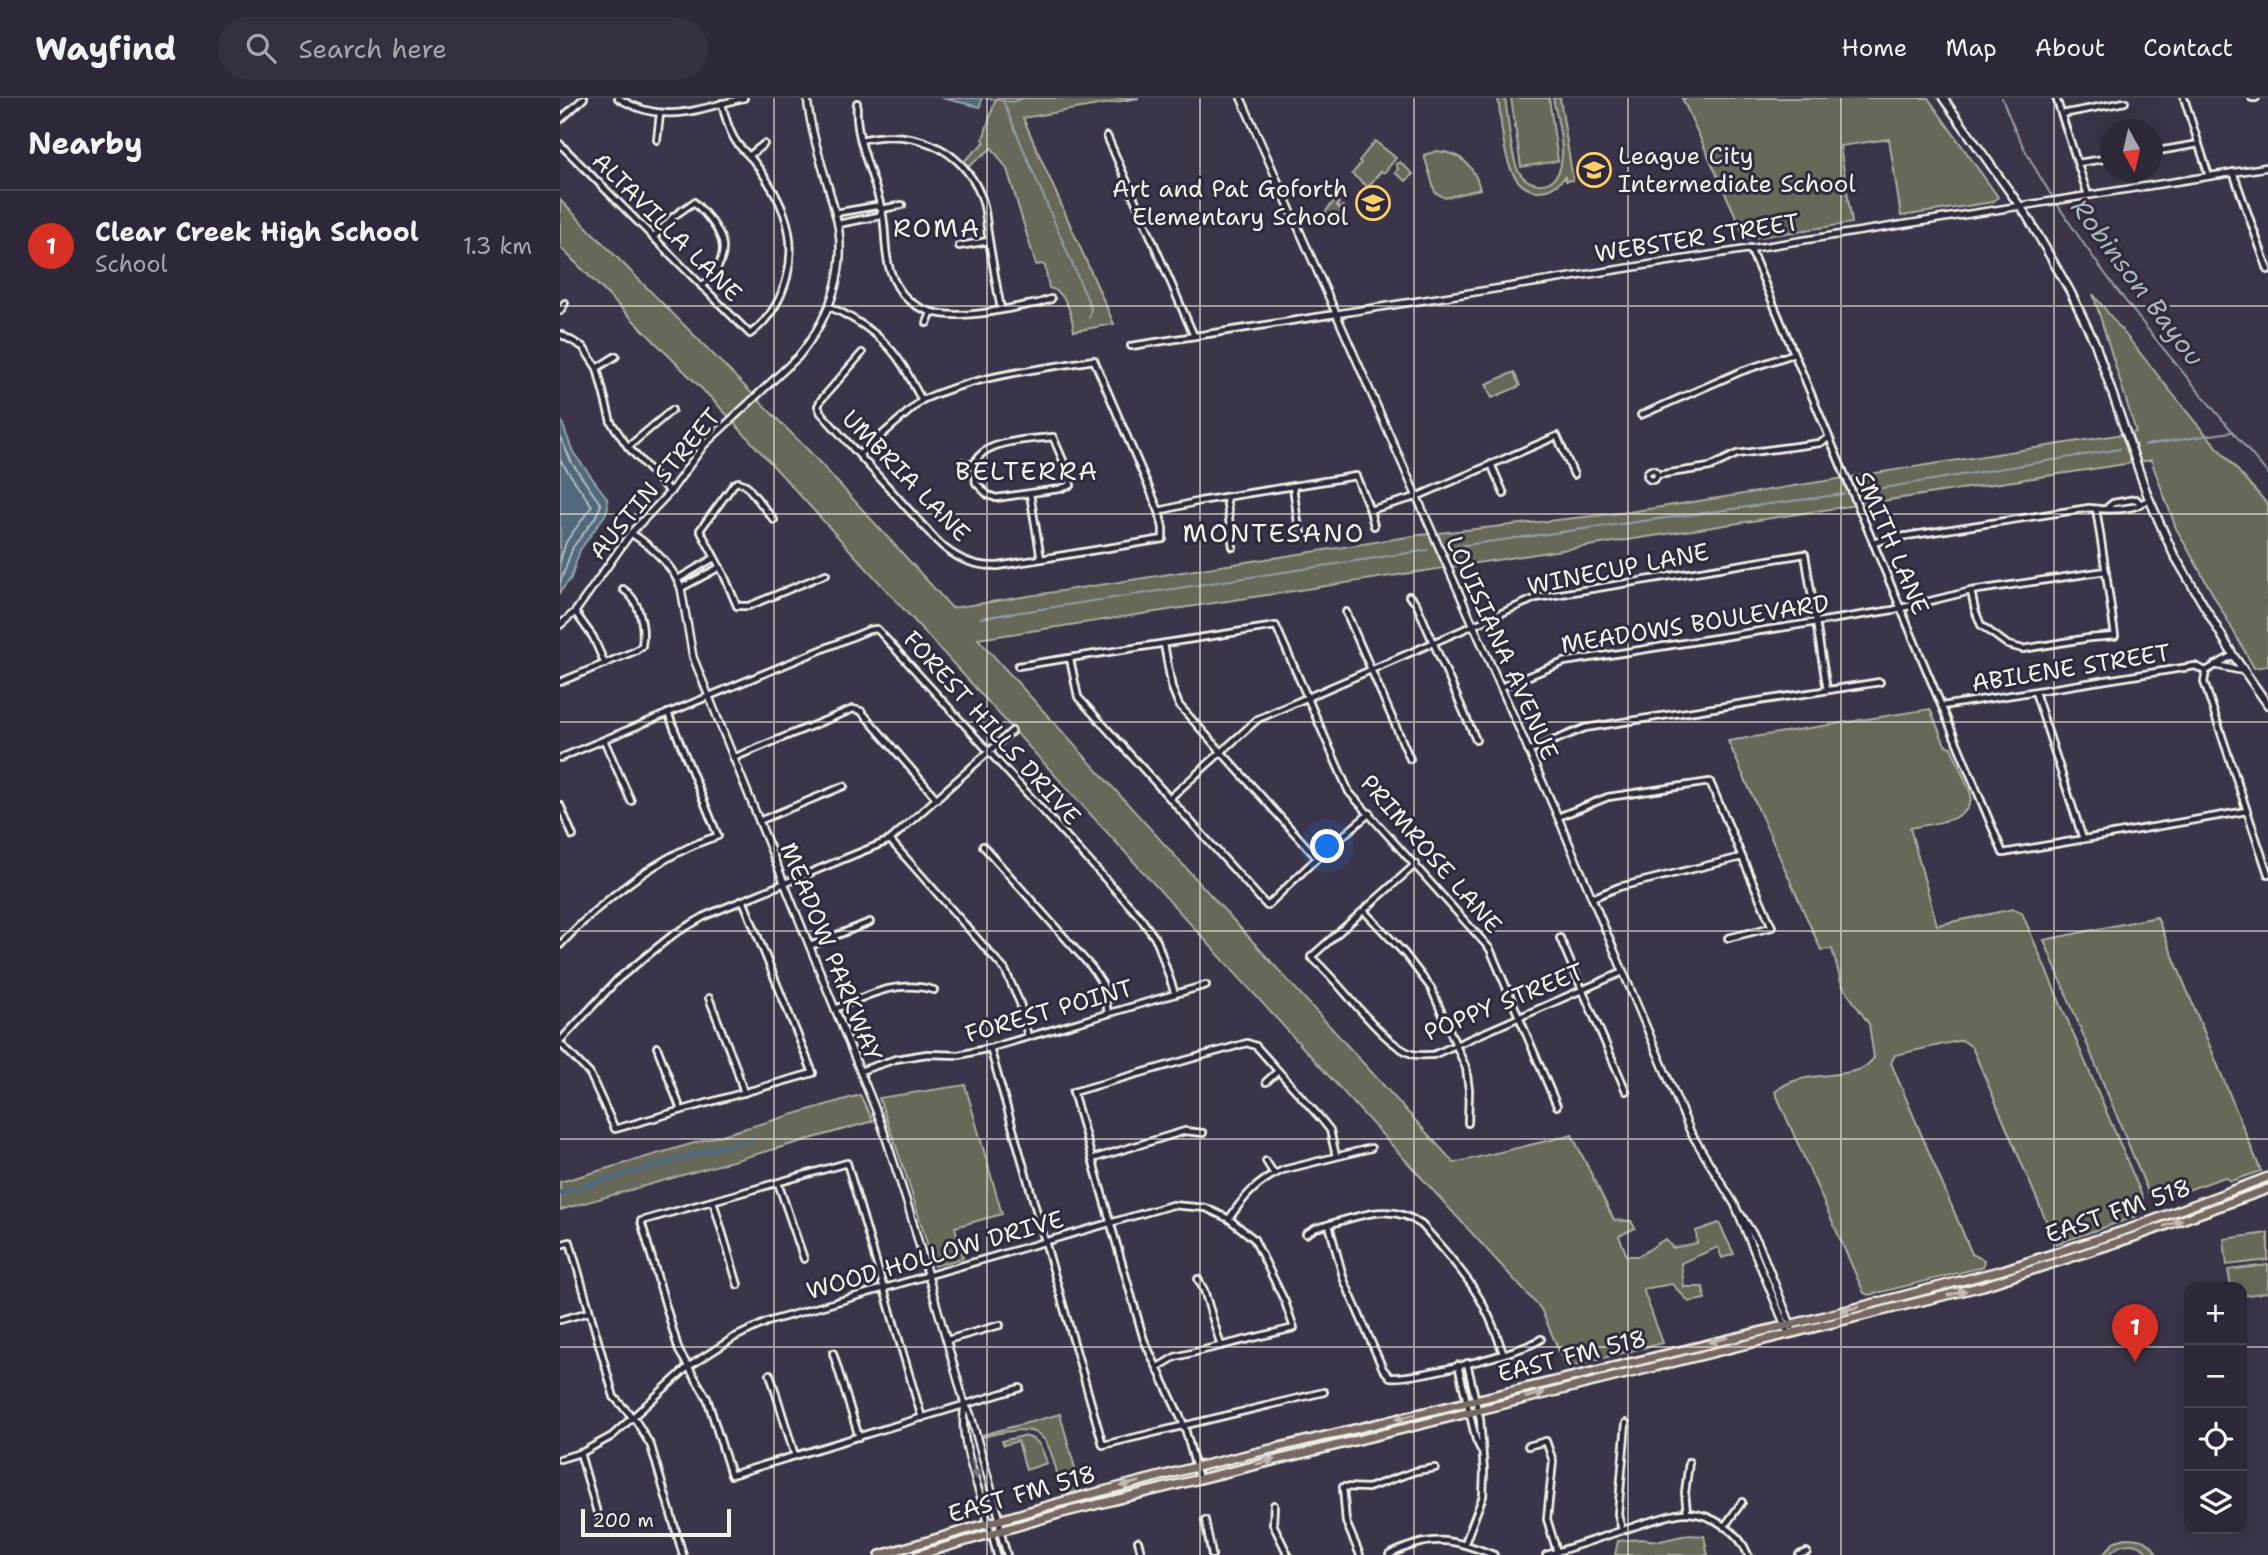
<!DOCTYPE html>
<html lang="en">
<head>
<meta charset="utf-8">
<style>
	:root { --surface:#2d2737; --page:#352f3f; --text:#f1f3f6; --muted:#a7a5ad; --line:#484452; --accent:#d93025 }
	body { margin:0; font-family:"Shantell Sans",sans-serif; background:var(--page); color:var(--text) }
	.controls { position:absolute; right:21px; bottom:21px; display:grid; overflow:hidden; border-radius:14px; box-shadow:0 7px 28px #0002 }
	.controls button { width:63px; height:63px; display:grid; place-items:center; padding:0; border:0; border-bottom:2px solid var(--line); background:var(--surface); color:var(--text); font:35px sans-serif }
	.compass { position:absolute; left:1540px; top:21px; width:63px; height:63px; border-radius:50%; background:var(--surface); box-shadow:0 7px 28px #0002; rotate:172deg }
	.scale { position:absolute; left:21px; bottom:18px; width:150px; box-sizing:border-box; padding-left:7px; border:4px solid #f4f1e8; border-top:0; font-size:19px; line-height:24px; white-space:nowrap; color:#f4f1e8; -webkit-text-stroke:5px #2f2a3d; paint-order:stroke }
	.you { position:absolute; left:768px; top:749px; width:24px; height:24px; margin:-18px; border:5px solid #fff; border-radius:50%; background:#1a73e8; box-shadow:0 0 0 10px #1a73e833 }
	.badge { display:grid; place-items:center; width:46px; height:46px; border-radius:50%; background:var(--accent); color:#fff; font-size:23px; font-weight:700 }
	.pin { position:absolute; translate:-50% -58px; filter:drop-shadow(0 2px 4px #0008) }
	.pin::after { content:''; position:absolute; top:37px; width:24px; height:21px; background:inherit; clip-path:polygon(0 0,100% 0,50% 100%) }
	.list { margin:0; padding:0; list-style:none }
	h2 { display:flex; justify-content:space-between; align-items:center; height:91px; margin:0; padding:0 28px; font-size:30px }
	h2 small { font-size:23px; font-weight:400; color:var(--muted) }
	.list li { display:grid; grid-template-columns:46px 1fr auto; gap:21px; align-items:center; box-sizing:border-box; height:112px; padding:0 28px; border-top:2px solid var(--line) }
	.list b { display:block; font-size:26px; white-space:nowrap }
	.list p { margin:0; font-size:23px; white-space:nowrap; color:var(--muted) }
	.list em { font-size:23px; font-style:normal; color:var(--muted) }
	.icon { flex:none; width:38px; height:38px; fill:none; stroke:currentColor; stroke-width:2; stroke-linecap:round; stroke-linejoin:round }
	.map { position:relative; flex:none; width:1708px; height:1457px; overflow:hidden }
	header { display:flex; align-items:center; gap:42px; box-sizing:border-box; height:98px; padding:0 35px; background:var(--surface); border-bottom:2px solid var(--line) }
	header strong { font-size:33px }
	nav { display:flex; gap:38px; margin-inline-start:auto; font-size:24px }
	.search { width:490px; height:63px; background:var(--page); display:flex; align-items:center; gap:18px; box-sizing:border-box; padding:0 24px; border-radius:38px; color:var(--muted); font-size:26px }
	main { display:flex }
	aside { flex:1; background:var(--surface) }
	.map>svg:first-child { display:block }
</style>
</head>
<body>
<header>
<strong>Wayfind</strong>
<div class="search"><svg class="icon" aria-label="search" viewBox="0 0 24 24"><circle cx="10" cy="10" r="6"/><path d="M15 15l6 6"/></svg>Search here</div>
<nav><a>Home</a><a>Map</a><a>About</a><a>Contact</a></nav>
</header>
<main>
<aside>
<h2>Nearby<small></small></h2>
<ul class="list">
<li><span class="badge">1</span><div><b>Clear Creek High School</b><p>School</p></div><em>1.3 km</em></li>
</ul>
</aside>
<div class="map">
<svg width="1708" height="1457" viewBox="0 0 1708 1457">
	<rect width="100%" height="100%" fill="#3c3449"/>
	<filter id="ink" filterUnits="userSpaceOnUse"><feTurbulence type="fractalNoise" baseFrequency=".0143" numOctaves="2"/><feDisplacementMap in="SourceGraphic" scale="14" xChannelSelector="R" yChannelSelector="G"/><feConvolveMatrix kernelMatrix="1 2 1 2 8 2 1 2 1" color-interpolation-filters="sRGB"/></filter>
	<g filter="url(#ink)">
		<!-- green -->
		<g fill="#676859" stroke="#aeaca0" stroke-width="2">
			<path d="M436,0H579L463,20L554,226L514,233C512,218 507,193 489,190L485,168L482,166L476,167L447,71L432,50L408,69L403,64L425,44L423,41Z"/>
			<path d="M938,0H945C948,17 951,62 959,74C964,82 973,87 982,86C1016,82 997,22 993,0H1000L1013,82L1006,83L1005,79C998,87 989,94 977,93C942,91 942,26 938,0Z"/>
			<path d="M951,0H989L998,63L961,69Z"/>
			<path d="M1122,0H1368L1438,99L1433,104L1341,118L1329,41L1280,48L1292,125L1186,141Z"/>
			<path d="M815,43L836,60L824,75L821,73L808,89L792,76L801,65L799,63Z"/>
			<path d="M877,53C901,55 914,67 920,91L885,100L875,94L864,57Z"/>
			<path d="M840,64L853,76L846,83L835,75L838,71L836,66Z"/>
			<path d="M0,102L251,355L392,510L860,437L1069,414L1576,334L1533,196L1636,325L1708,407V568L1694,570L1616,430L1591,362L418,541L894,1065L1012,1037L1054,1122L1071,1123L1075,1130L1059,1138L1067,1158H1079L1105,1141L1113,1150L1137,1145L1136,1133L1159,1125L1174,1156L1162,1160L1158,1149L1121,1165L1124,1189H1143L1145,1201L1129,1204L1112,1186L1083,1191L1103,1245L1006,1269L981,1211L156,305L0,149Z"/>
			<path d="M775,102L779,105L777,108L780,111L782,108L786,111L774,126L763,117Z"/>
			<path d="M954,274L960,288L932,300L926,286Z"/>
			<path d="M1370,611L1385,647L1391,649L1411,696C1413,725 1370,725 1350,730L1377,827L1453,811L1462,815L1583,1100L1577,1118L1496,1146L1412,949L1402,942L1335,957L1331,965L1412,1156L1424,1162L1423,1169L1309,1197L1304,1195L1215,994C1237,973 1275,981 1301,971C1306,969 1310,964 1314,960L1309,926L1282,887L1272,851L1261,852L1168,643Z"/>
			<path d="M1597,819L1701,1073L1671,1083L1665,1079L1607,1099L1603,1092L1589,1096L1484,842Z"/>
			<path d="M405,987L442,1116L395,1129L403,1160L374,1168L346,1077L319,1000Z"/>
			<path d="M300,997L313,1023L0,1112V1084Z"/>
			<path d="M1708,1135V1162L1667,1167L1664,1141Z"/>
			<path d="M1708,1167V1194L1682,1198V1189H1671L1668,1172Z"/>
			<path d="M500,1316L521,1392L503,1397C486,1338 491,1321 423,1339L422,1337Z"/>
			<path d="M463,1338C480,1340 482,1351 487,1365L466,1372L458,1343L444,1347L442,1343Z"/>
			<path d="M1127,1437L1144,1438L1148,1457H1055L1058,1443L1080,1441L1100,1443Z"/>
			<path d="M1566,1440C1580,1440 1592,1443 1597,1457H1589C1579,1442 1560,1443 1549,1457H1543L1555,1443Z"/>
		</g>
		<!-- water -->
		<g fill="#51697c" stroke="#929fa7" stroke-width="2">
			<path d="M382,0H422L420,9Z"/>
			<path d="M0,319L13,354L47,400L48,410L45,417L20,452L11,480L0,494Z"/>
		</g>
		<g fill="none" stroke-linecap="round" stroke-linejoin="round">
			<!-- shore -->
			<g stroke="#b3bbbd" stroke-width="2">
				<path d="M0,339L12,365L41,407L35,420L13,449L0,485"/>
				<path d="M0,362L32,408L6,444L0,464"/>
			</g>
			<!-- stream -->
			<g stroke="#929fa7" stroke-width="2">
				<path d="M425,0L452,4L464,0"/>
				<path d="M1442,0C1459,47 1485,89 1513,130C1571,217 1641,295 1708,376"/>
				<path d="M443,3L531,210L529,220"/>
				<path d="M1585,347L1671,334"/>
				<path d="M1299,394L1560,351"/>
				<path d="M890,449L1284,396"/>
				<path d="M421,520L868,452"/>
			</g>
			<!-- canal -->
			<path stroke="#51697c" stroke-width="5" d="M0,1095L193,1040"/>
			<!-- minor casing -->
			<g stroke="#f4f1e8" stroke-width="10">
				<g id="minor">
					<path d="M58,0C104,28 137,11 184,0"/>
					<path d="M1496,0L1528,97"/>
					<path d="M1624,0L1649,78"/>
					<path d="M1692,0H1696"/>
					<path d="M297,5C294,40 313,75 321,109C327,129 323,151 330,172C351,240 428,213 479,205L491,201"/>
					<path d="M1502,16L1565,4"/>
					<path d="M0,22L24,0"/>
					<path d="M547,38L634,238"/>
					<path d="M97,42L100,16"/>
					<path d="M301,42C351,30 401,48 421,98C426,110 426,124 428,136C432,161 436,186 441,211"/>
					<path d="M0,46L190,236C209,222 221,202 227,179C239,133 219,96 192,61C187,55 181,51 177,45C169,34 165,19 162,5"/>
					<path d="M1592,54L1639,46"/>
					<path d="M189,58L204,46"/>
					<path d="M1518,65L1550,60"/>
					<path d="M1673,74L1708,172"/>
					<path d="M275,115L316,108L322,111L342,107"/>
					<path d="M278,126L319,118L322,112"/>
					<path d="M93,140L114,118L134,104C164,134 177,155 142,189"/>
					<path d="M399,148L429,143"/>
					<path d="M1190,150L1443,755L1687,713"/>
					<path d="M270,209C299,222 326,240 343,268C350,279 355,291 362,302"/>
					<path d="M0,213L5,205"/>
					<path d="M367,225L371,215"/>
					<path d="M0,236L23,249L37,270L51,324L68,349L110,394"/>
					<path d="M571,248L776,216"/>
					<path d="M37,270L56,258"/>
					<path d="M1081,317L1182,273L1233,256"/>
					<path d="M68,349L112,312"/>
					<path d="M300,356L362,302C417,277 475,272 534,262L599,413L603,430V441L438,468C413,469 394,460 377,443L261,315L258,308L261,302L302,255"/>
					<path d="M402,364L414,367L416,385L428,397L436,400L499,391L511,387L508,374L493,339C470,342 422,341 414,367"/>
					<path d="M931,366L944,396"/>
					<circle cx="1092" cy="377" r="5"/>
					<path d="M1097,377L1150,369L1177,356L1260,345L1269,340"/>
					<path d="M733,388L738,425L744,439"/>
					<path d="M470,396L481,461"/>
					<path d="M666,399L673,449"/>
					<path d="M1548,409L1553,405L1576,401L1580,405"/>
					<path d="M1536,411C1543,453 1549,496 1555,538L1529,540L1463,551L1448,547L1421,527L1415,512L1411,493L1546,473"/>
					<path d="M810,412L856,399L997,338L1014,377"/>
					<path d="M599,413L640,403L796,378L810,412L814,428"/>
					<path d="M214,422L186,387L178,384L174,386L140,432L164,477L177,508H189L266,476"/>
					<path d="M1313,445L1327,441L1529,410C1543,412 1559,412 1573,409C1579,407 1583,404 1590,402"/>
					<path d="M118,481L154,460"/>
					<path d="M121,490L160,469"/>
					<path d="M849,498L856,505L916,642"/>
					<path d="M15,514L33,539L45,566"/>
					<path d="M786,514L850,661"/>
					<path d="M604,546L612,590L619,607L757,760"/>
					<path d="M510,561L518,599L707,808L757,760L810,715"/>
					<path d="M458,568L716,528L789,694L930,851L997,1008"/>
					<path d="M1646,573L1644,584L1708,776"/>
					<path d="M1646,573L1673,557"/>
					<path d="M0,584L75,553L82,548C85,529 80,502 63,491"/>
					<path d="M941,589L1004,564L1333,512L1411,493"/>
					<path d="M1475,594L1523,741"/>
					<path d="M1382,608L1635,568L1646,573"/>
					<path d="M44,642L71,703"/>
					<path d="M968,653L1025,630L1320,584"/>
					<path d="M0,660L309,532L317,531L580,819L597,843L615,896"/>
					<path d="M173,660L293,611L301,613L377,701"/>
					<path d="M610,700L698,621L976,500L1245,456L1267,592"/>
					<path d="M0,707L13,738"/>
					<path d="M998,719L1048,699L1150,684L1212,829L1168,840"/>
					<path d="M199,723L284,688"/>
					<path d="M330,742L445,872L460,905L468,939"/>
					<path d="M423,748L532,870L543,887L548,915"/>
					<path d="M856,766L751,859C779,882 821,946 852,956C858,958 867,957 873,957L1063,874"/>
					<path d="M1032,800L1059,789L1182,759"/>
					<path d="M804,813L845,856L871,890L906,970L909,992L908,1025"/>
					<path d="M1000,840L1066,993"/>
					<path d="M0,847C41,803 100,756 158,738L108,615"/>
					<path d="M250,848L310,824"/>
					<path d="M149,900L176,969L184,995"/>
					<path d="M275,911C308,897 338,881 374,892"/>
					<path d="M0,943L58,881L114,836L147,817L330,742L452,633"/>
					<path d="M0,945L30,976L55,1031L253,975L183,802"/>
					<path d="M97,949L121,1012"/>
					<path d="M430,950L543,1347L764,1294"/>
					<path d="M300,973L336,961L367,956L399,957L430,950L646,887"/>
					<path d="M706,984L718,973"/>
					<path d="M532,1061L625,1033L643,1035"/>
					<path d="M706,1063L714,1076"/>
					<path d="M218,1085L244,1161"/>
					<path d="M153,1103L178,1187"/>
					<path d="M669,1121C684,1098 698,1083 723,1072L811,1050"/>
					<path d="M769,1127L784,1182L823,1271L830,1279C851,1282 964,1254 981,1241"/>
					<path d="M746,1136L756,1130C794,1121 828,1101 862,1127C901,1171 925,1197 943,1255"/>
					<path d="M0,1147L10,1144L54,1299L76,1323L91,1348L123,1457"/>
					<path d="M638,1181L644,1192L661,1248"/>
					<path d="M0,1222L29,1214"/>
					<path d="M387,1242L440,1227"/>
					<path d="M273,1255L299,1339"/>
					<path d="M898,1267L916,1342L921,1352"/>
					<path d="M210,1276L235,1358"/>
					<path d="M362,1320L287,1065L81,1123L119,1253L147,1300L171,1377L460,1290"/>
					<path d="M968,1348L986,1343L993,1363L987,1421L997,1454"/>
					<path d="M20,1355L38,1418"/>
					<path d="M0,1361L23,1354L52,1338L128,1269L175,1239L207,1224L612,1107L646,1110L669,1121L694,1141L725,1204L734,1230L615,1259L598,1269"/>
					<path d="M639,1381L624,1327L584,1242L513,994L687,945L696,948L762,1022L770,1032L776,1058"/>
					<path d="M714,1407L713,1426L728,1457"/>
					<path d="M1127,1414L1125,1395L1129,1364"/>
					<path d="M645,1422L652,1457"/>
					<path d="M1164,1429L1182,1404"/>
					<path d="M1062,1432L1058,1416L1066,1325"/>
					<path d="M440,1433L447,1457"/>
					<path d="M432,1436L437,1457"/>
					<path d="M578,1443L582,1457"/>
					<path d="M905,1445L923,1398L924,1374L920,1321L907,1265"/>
					<path d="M800,1457L786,1424L783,1389L808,1390L856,1373L875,1370"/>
					<path d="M829,1457C872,1435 892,1441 934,1457"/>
					<path d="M986,1457C1021,1447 1056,1434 1091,1423C1103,1420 1116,1414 1128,1415C1152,1416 1180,1434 1188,1457"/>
					<path d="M1239,1457L1247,1454"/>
				</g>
			</g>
			<!-- tertiary casing -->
			<g stroke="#f4f1e8" stroke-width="10">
				<g id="tertiary">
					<path d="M681,0L998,719L1131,1035L1175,1107L1228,1235"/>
					<path d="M776,216L1708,69"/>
					<path d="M71,435C92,449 112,466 121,490L133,559L321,1025L349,1111L405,1307L410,1315L440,1422V1433"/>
					<path d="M0,527L15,514L71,435L110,394L144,347L238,259C271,218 290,168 275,114C265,74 252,42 247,0"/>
					<path d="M1655,567L1684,573"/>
					<path d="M1181,1117L1198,1144L1232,1229"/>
					<path d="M405,1307C397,1345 423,1397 431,1435"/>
				</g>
			</g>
			<!-- secondary casing -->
			<g stroke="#f4f1e8" stroke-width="11">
				<path id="secondary" d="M1383,0L1467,118L1510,193L1535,245L1587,396L1613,455L1673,557L1708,607"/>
			</g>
			<!-- primary casing -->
			<g stroke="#f4f1e8" stroke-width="12">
				<g id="primary">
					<path d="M320,1457L501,1404L628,1371L1253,1221L1443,1172L1569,1131L1708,1079"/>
					<path d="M358,1457L502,1415L1423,1188L1571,1140L1708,1091"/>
				</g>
			</g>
			<!-- minor -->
			<use href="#minor" stroke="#2f2a3d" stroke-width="4.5"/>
			<!-- tertiary -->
			<use href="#tertiary" stroke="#2f2a3d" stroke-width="5"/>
			<!-- secondary -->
			<use href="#secondary" stroke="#2f2a3d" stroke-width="6"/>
			<!-- primary -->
			<use href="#primary" stroke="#766964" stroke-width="7"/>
		</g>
		<!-- one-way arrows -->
		<defs><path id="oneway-solid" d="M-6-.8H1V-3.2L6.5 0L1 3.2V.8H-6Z" transform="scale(1.75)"/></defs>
		<g fill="#c2bbb3">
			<use href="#oneway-solid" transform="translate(1613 1125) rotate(-20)"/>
			<use href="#oneway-solid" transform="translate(1397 1195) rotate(-14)"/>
			<use href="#oneway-solid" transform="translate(1290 1211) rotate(165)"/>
			<use href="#oneway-solid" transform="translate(1158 1242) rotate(166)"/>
			<use href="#oneway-solid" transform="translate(975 1297) rotate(-14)"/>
			<use href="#oneway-solid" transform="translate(845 1319) rotate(166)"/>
			<use href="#oneway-solid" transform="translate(705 1364) rotate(-14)"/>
			<use href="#oneway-solid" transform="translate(570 1386) rotate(166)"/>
		</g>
		<use fill="#747079" href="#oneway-solid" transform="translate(414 1371) rotate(74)"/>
	</g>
	<!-- grid -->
	<path fill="none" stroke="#f4f1e8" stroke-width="2" stroke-opacity="0.55" d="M214,0V1457M427,0V1457M640,0V1457M854,0V1457M1068,0V1457M1281,0V1457M1494,0V1457M0,208H1708M0,416H1708M0,624H1708M0,833H1708M0,1041H1708M0,1249H1629M1682,1249H1708"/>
	<!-- icons -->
	<defs>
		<g id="school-ring" transform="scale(1.75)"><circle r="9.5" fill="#2f2a3d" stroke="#ffd166" stroke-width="1.5"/><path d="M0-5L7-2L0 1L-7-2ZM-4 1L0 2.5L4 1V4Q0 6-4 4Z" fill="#ffd166"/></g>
	</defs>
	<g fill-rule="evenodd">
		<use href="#school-ring" x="1034" y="72"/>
		<use href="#school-ring" x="813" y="105"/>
	</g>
	<g text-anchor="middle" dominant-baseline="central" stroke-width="6" stroke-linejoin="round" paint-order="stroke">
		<!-- poi labels -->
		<g font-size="24" fill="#f4f1e8" stroke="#2f2a3d" text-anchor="start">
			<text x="1058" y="58">League City<tspan x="1058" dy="28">Intermediate School</tspan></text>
			<text x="788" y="91" text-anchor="end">Art and Pat Goforth<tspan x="788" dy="28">Elementary School</tspan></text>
		</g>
		<!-- street labels -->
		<g font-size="24" fill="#f4f1e8" stroke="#2f2a3d">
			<text transform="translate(107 129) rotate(45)">ALTAVILLA LANE</text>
			<text transform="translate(1137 140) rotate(-9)">WEBSTER STREET</text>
			<text transform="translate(346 378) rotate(46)">UMBRIA LANE</text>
			<text transform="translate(95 386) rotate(-50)">AUSTIN STREET</text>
			<text transform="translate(1332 445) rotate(67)">SMITH LANE</text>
			<text transform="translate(1058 471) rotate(-11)">WINECUP LANE</text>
			<text transform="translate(1135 526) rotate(-9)">MEADOWS BOULEVARD</text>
			<text transform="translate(942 550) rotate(66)">LOUISIANA AVENUE</text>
			<text transform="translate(1511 570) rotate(-9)">ABILENE STREET</text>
			<text transform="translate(432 630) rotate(48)">FOREST HILLS DRIVE</text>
			<text transform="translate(871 756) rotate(49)">PRIMROSE LANE</text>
			<text transform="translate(271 854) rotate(68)">MEADOW PARKWAY</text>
			<text transform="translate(944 904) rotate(-22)">POPPY STREET</text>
			<text transform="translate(489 913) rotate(-16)">FOREST POINT</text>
			<text transform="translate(1558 1113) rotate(-19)">EAST FM 518</text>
			<text transform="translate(375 1157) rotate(-16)">WOOD HOLLOW DRIVE</text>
			<text transform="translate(1012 1258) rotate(-14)">EAST FM 518</text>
			<text transform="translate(462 1396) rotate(-16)">EAST FM 518</text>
		</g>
		<!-- neighbourhood labels -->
		<g font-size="26" letter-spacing="2" fill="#f4f1e8" stroke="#2f2a3d">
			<text x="377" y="129">ROMA</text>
			<text x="467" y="372">BELTERRA</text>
			<text x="714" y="434">MONTESANO</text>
		</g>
		<!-- water labels -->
		<g font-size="26" font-style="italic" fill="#abb4b7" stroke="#2f2a3d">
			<text transform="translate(1578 184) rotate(53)">Robinson Bayou</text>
		</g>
	</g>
</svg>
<div class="controls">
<button>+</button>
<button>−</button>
<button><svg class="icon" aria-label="locate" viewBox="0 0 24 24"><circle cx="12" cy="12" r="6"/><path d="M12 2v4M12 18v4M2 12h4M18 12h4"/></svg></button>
<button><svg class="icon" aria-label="layers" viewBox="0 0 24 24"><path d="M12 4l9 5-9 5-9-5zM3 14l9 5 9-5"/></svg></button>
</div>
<svg class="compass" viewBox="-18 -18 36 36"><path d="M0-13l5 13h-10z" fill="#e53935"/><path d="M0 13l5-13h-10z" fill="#a7a5ad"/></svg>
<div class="scale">200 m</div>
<div class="you"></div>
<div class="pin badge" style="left:1575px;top:1264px">1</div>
</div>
</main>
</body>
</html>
